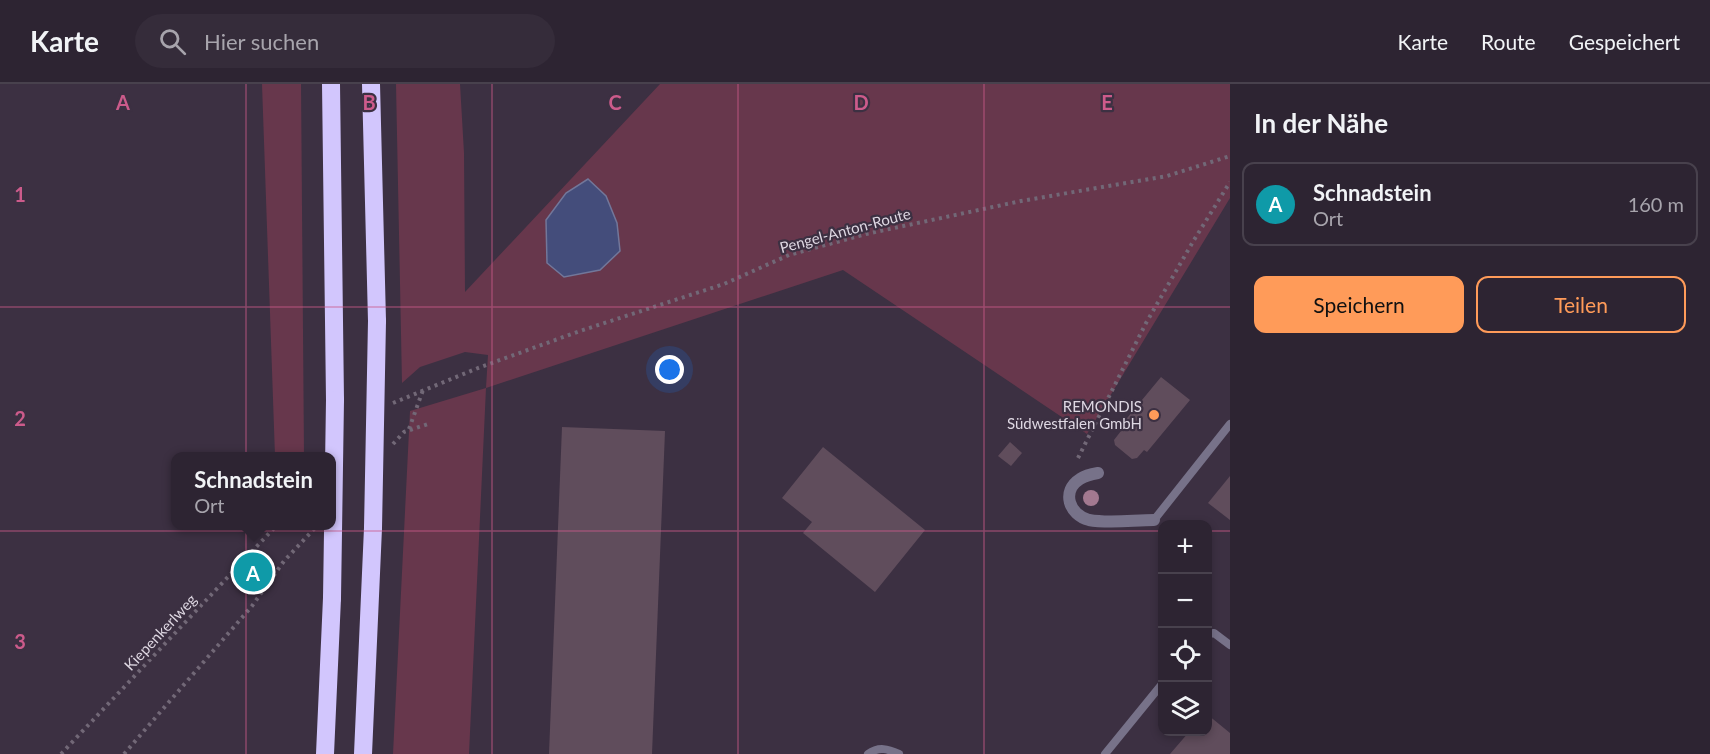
<!DOCTYPE html>
<html lang="de">
<head>
<meta charset="utf-8">
<style>
	:root { --surface:#2d2432; --page:#352c3a; --text:#f1f3f6; --muted:#a7a4ac; --line:#48414d; --accent:#ff9b59 }
	body { margin:0; font-family:Lato,sans-serif; background:var(--page); color:var(--text) }
	.controls { position:absolute; right:18px; bottom:18px; display:grid; overflow:hidden; border-radius:12px; box-shadow:0 3px 9px #0003 }
	.controls button { width:54px; height:54px; display:grid; place-items:center; padding:0; border:0; border-bottom:2px solid var(--line); background:var(--surface); color:var(--text); font:30px sans-serif }
	.you { position:absolute; left:670px; top:286px; width:21px; height:21px; margin:-15px; border:4px solid #fff; border-radius:50%; background:#1a73e8; box-shadow:0 0 0 9px #1a73e833 }
	.badge { display:grid; place-items:center; width:39px; height:39px; border-radius:50%; background:var(--accent); color:#fff; font-size:20px; font-weight:700 }
	.pin { position:absolute; translate:-50% -50%; border:3px solid #fff; box-shadow:0 2px 6px #0006 }
	.popup { position:absolute; left:171px; top:368px; width:165px; height:78px; box-sizing:border-box; display:grid; place-content:center; border-radius:12px; background:var(--surface); filter:drop-shadow(0 2px 4px #0005); font-size:20px; white-space:nowrap; color:var(--muted) }
	.popup b { font-size:22px; color:var(--text) }
	.popup::after { content:''; position:absolute; left:50%; top:100%; margin-left:-12px; border:12px solid transparent; border-top-color:var(--surface) }
	.list { margin:0; padding:0; list-style:none }
	h2 { display:flex; justify-content:space-between; align-items:center; height:78px; margin:0; padding:0 24px; font-size:26px }
	h2 small { font-size:20px; font-weight:400; color:var(--muted) }
	.list li { display:grid; grid-template-columns:39px 1fr auto; gap:18px; align-items:center; box-sizing:border-box; height:84px; margin:0 12px 12px; padding:0 12px; border:2px solid var(--line); border-radius:12px }
	.list b { display:block; font-size:22px; white-space:nowrap }
	.list p { margin:0; font-size:20px; white-space:nowrap; color:var(--muted) }
	.list em { font-size:20px; font-style:normal; color:var(--muted) }
	.actions { display:flex; gap:12px; padding:18px 24px }
	.actions a { flex:1; padding:14px 0; border:2px solid var(--accent); border-radius:12px; text-align:center; font-size:21px; color:var(--accent) }
	.actions .main { background:var(--accent); color:#111 }
	.icon { flex:none; width:33px; height:33px; fill:none; stroke:currentColor; stroke-width:2; stroke-linecap:round; stroke-linejoin:round }
	.map { position:relative; flex:none; width:1230px; height:670px; overflow:hidden }
	header { display:flex; align-items:center; gap:36px; box-sizing:border-box; height:84px; padding:0 30px; background:var(--surface); border-bottom:2px solid var(--line) }
	header strong { font-size:28px }
	nav { display:flex; gap:33px; margin-inline-start:auto; font-size:21px }
	.search { width:420px; height:54px; background:var(--page); display:flex; align-items:center; gap:15px; box-sizing:border-box; padding:0 21px; border-radius:33px; color:var(--muted); font-size:22px }
	main { display:flex }
	aside { flex:1; background:var(--surface) }
	.map>svg:first-child { display:block }
</style>
</head>
<body>
<header>
<strong>Karte</strong>
<div class="search"><svg class="icon" aria-label="search" viewBox="0 0 24 24"><circle cx="10" cy="10" r="6"/><path d="M15 15l6 6"/></svg>Hier suchen</div>
<nav><a>Karte</a><a>Route</a><a>Gespeichert</a></nav>
</header>
<main>
<div class="map">
<svg width="1230" height="670" viewBox="0 0 1230 670">
	<rect width="100%" height="100%" fill="#3c3042"/>
	<!-- green -->
	<g fill="#67374c">
		<path d="M262,0H301L304,372H275Z"/>
		<path d="M396,0H460L464,69L465,208L660,0H1230V114L1087,350L843,186L486,304L469,670H393L410,327L486,304L488,271L465,268L420,283L402,299Z"/>
	</g>
	<!-- water -->
	<path fill="#444d7b" stroke="#72779a" stroke-width="1.5" d="M588,95L606,112L617,139L620,167L600,186L564,193L547,179L546,136L566,109Z"/>
	<!-- building -->
	<g fill="#604d5c">
		<path d="M1161,293L1190,316L1147,368L1144,366L1137,374L1132,375L1115,361L1114,356L1121,347L1118,345Z"/>
		<path d="M562,343L665,347L652,670H549Z"/>
		<path d="M1010,358L1022,369L1011,382L998,372Z"/>
		<path d="M823,363L925,446L875,508L803,449L812,438L782,414Z"/>
		<path d="M1230,392V436L1208,419Z"/>
		<path d="M1208,631L1230,649V670H1170L1189,648H1208Z"/>
	</g>
	<g fill="none" stroke-linecap="round" stroke-linejoin="round">
		<!-- path -->
		<g stroke="#726877" stroke-width="4" stroke-dasharray="3 4.5" stroke-linecap="butt">
			<path d="M393,319L478,284L580,247L724,200L789,171L866,150L1021,117L1167,92L1230,72"/>
			<path d="M409,345L423,306"/>
			<path d="M393,360L404,348L431,339"/>
			<path d="M1078,374L1146,239L1194,156L1230,98"/>
			<path d="M61,670L276,442"/>
			<path d="M124,670L252,522L284,477L315,444"/>
		</g>
		<!-- service -->
		<g stroke="#777289" stroke-width="8">
			<path d="M1154,436L1230,340"/>
			<path d="M1208,550L1214,549L1230,561"/>
			<path d="M868,670C879,662 888,665 899,670"/>
			<path d="M1105,670L1162,600"/>
		</g>
		<!-- minor -->
		<path stroke="#777289" stroke-width="12" d="M1098,389C1092,390 1086,391 1080,395C1061,407 1069,431 1089,436C1109,440 1134,436 1154,436"/>
		<!-- motorway -->
		<g stroke="#d2c6fd" stroke-width="18">
			<path d="M331,0L335,316"/>
			<path d="M371,0L377,237"/>
			<path d="M325,670L332,514"/>
			<path d="M363,670L373,444"/>
		</g>
		<!-- motorway-bridge -->
		<g stroke="#d2c6fd" stroke-width="18">
			<path d="M373,444L377,237"/>
			<path d="M332,514L335,316"/>
		</g>
	</g>
	<!-- trees -->
	<circle fill="#a37990" cx="1091" cy="414" r="8"/>
	<!-- grid -->
	<path fill="none" stroke="#cc5b8b" stroke-width="1.5" stroke-opacity="0.55" d="M246,0V670M492,0V670M738,0V670M984,0V670M0,223H1230M0,447H1162M1208,447H1230"/>
	<!-- markers -->
	<circle fill="#ff9b59" stroke="#3c3042" stroke-width="2" cx="1154" cy="331" r="6"/>
	<g text-anchor="middle" dominant-baseline="central" stroke-width="4.5" stroke-linejoin="round" paint-order="stroke">
		<!-- street labels -->
		<g font-size="15" fill="#dfd8e3" stroke="#3c3042">
			<text transform="translate(845 146) rotate(-15)">Pengel-Anton-Route</text>
			<text transform="translate(160 548) rotate(-47)">Kiepenkerlweg</text>
		</g>
		<!-- poi labels -->
		<g font-size="15" fill="#dfd8e3" stroke="#3c3042" text-anchor="end">
			<text x="1142" y="322">REMONDIS<tspan x="1142" dy="17">Südwestfalen GmbH</tspan></text>
		</g>
	</g>
	<g font-size="20" text-anchor="middle" font-weight="bold" fill="#cc5b8b" stroke="#3c3042" stroke-width="4.5" stroke-linejoin="round" paint-order="stroke">
		<text x="123" y="26">A</text>
		<text x="369" y="26">B</text>
		<text x="615" y="26">C</text>
		<text x="861" y="26">D</text>
		<text x="1107" y="26">E</text>
		<text x="20" y="118">1</text>
		<text x="20" y="342">2</text>
		<text x="20" y="565">3</text>
	</g>
</svg>
<div class="controls">
<button>+</button>
<button>−</button>
<button><svg class="icon" aria-label="locate" viewBox="0 0 24 24"><circle cx="12" cy="12" r="6"/><path d="M12 2v4M12 18v4M2 12h4M18 12h4"/></svg></button>
<button><svg class="icon" aria-label="layers" viewBox="0 0 24 24"><path d="M12 4l9 5-9 5-9-5zM3 14l9 5 9-5"/></svg></button>
</div>
<div class="you"></div>
<div class="pin badge" style="left:253px;top:488px;background:#0f9aa8">A</div>
<div class="popup"><b>Schnadstein</b>Ort</div>
</div>
<aside>
<h2>In der Nähe<small></small></h2>
<ul class="list">
<li><span class="badge" style="background:#0f9aa8">A</span><div><b>Schnadstein</b><p>Ort</p></div><em>160 m</em></li>
</ul>
<div class="actions"><a class="main">Speichern</a><a>Teilen</a></div>
</aside>
</main>
</body>
</html>
